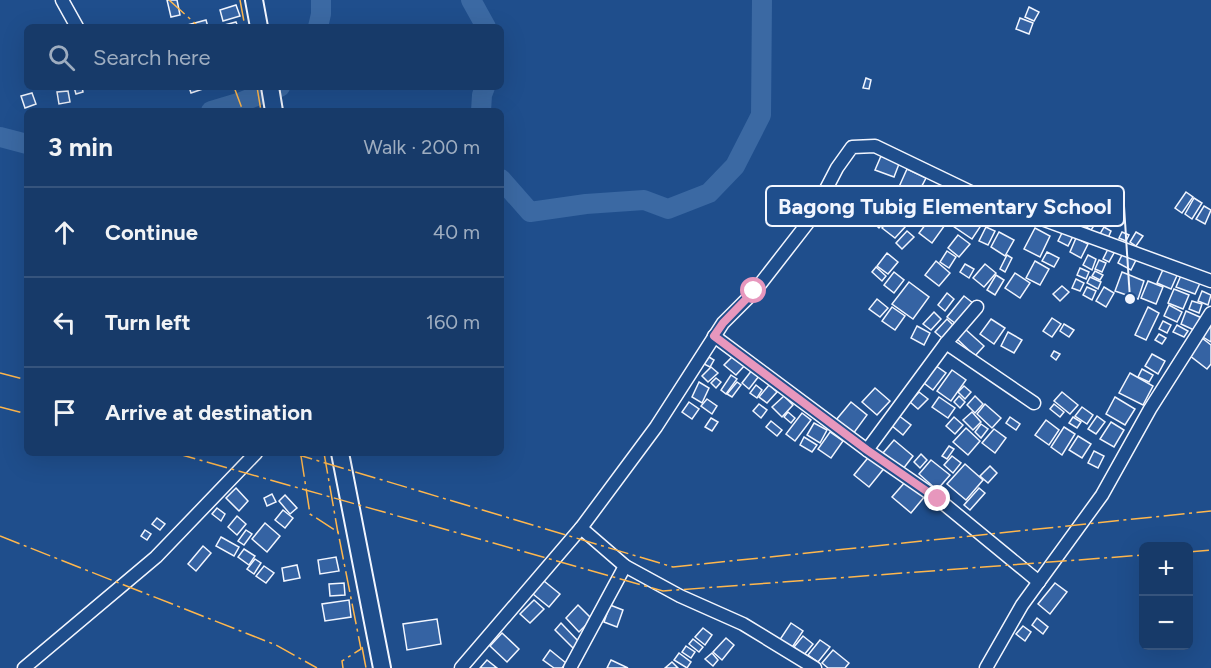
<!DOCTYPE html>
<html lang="en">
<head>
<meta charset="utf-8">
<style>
	:root { --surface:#173a69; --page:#244571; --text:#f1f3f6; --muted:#9eadc0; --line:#36547d }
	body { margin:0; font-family:Figtree,sans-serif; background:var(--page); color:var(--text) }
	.controls { position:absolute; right:18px; bottom:18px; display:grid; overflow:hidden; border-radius:9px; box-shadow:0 6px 24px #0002 }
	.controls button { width:54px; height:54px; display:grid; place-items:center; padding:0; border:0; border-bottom:2px solid var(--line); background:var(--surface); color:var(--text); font:30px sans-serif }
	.stop { position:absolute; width:18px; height:18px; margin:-14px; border:4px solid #e797bd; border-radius:50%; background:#fff }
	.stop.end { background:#e797bd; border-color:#fff; box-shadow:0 2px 6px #0008 }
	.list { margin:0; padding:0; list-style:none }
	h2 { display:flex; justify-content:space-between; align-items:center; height:78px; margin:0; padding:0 24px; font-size:26px }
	h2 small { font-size:20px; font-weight:400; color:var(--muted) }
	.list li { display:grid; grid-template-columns:39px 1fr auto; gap:18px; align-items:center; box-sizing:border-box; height:90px; padding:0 24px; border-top:2px solid var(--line) }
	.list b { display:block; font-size:22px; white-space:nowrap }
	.list em { font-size:20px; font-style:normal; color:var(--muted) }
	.icon { flex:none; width:33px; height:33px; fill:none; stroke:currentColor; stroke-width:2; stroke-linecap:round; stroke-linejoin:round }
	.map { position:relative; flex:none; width:1211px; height:668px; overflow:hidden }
	.search { position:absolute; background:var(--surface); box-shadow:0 6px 24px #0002; left:24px; top:24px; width:480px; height:66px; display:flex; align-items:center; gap:15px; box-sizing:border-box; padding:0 21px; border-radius:9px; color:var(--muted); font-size:22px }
	.panel { position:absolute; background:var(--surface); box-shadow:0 6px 24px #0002; left:24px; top:108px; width:480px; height:348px; border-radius:9px }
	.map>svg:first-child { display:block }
</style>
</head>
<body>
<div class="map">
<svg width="1211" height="668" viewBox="0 0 1211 668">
	<rect width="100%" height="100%" fill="#1f4e8c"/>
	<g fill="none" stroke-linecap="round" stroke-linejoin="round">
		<!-- river -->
		<g stroke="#3b69a3" stroke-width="20">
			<path d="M471,0L486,27"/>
			<path d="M318,27L321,14V0"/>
			<path d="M211,111L241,102L280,87"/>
			<path d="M481,111L482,95L485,87"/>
			<path d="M0,137L27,144"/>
			<path d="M501,179L530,212L586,204L644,200L668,209L709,193L735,166L761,115L762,0"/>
		</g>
	</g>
	<!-- building -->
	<g fill="#3563a3" stroke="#f2f6ff" stroke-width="1.5">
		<path d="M167,0H177L180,15L171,17Z"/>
		<path d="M236,5L240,16L223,21L220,10Z"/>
		<path d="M1029,7L1039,12L1034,21L1025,17Z"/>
		<path d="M1020,18L1033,23L1029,34L1016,29Z"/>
		<path d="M206,20L208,27H180Z"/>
		<path d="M236,22L238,27H217Z"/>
		<path d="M866,78L871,80L869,89L863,88Z"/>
		<path d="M74,87H82L83,92L76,94Z"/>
		<path d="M189,87H206V88L191,93Z"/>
		<path d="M68,91L70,102L59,104L57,92Z"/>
		<path d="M32,93L36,104L25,108L21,96Z"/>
		<path d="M881,156L899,164L894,177L875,170Z"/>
		<path d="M907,169L926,178L916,197L898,189Z"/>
		<path d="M1186,192L1193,197L1182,213L1175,208Z"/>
		<path d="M1194,198L1202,203L1192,219L1185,214Z"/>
		<path d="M964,203L986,218L972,239L950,224Z"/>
		<path d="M1204,206L1211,210L1205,224L1196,219Z"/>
		<path d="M881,207L890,215L879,228L870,220Z"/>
		<path d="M932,216L945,225L932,243L919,233Z"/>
		<path d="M892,217L905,227L895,238L882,228Z"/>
		<path d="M1088,217L1096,223L1091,230L1082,224Z"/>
		<path d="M986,227L995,231L988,245L979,241Z"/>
		<path d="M1104,227L1111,231L1108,238L1100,234Z"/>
		<path d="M1035,228L1050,236L1040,257L1024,249Z"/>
		<path d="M907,231L914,237L902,249L896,243Z"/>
		<path d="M1063,231L1073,236L1068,246L1058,241Z"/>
		<path d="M999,232L1014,240L1005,256L991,247Z"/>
		<path d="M1122,232L1129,235L1126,241L1119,238Z"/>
		<path d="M1136,232L1143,236L1136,246L1130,242Z"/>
		<path d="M958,235L970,244L959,257L948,248Z"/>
		<path d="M1076,238L1088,244L1081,258L1070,252Z"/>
		<path d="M1108,249L1114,253L1109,262L1103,259Z"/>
		<path d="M947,251L956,257L949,268L940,262Z"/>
		<path d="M1124,251L1137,258L1131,270L1118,263Z"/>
		<path d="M1047,252L1059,258L1054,267L1042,261Z"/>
		<path d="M887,253L898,262L888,274L877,266Z"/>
		<path d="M1007,255L1012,258L1005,272L1000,269Z"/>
		<path d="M1088,255L1096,259L1092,270L1083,265Z"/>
		<path d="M1099,260L1106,263L1102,272L1095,269Z"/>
		<path d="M936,261L950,273L939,286L925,275Z"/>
		<path d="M1035,261L1049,269L1040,285L1026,278Z"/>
		<path d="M965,264L974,269L969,278L960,272Z"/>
		<path d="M985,264L996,273L984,287L973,278Z"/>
		<path d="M1165,265L1179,271L1171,289L1157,283Z"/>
		<path d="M876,267L886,276L882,281L872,272Z"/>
		<path d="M1080,268L1089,272L1086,279L1077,275Z"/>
		<path d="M1095,271L1103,275L1100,280L1092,276Z"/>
		<path d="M894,272L904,280L894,293L884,285Z"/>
		<path d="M1122,272L1144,281L1138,299L1115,291Z"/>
		<path d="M1015,273L1030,283L1020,298L1005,288Z"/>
		<path d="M1182,273L1201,281L1195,294L1176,287Z"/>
		<path d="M996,275L1004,280L995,295L987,290Z"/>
		<path d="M1090,277L1101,282L1098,289L1087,283Z"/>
		<path d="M1076,279L1084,283L1080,291L1072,288Z"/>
		<path d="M1148,281L1163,287L1156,304L1141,298Z"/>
		<path d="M909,282L929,297L913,319L892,304Z"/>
		<path d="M1062,286L1069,292L1060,301L1053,294Z"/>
		<path d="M1087,287L1096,291L1092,300L1083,295Z"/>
		<path d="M1104,287L1114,293L1106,307L1096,301Z"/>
		<path d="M1174,289L1189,295L1183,309L1168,303Z"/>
		<path d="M1202,291L1211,295L1208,305L1198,301Z"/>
		<path d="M947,293L954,299L945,311L938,305Z"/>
		<path d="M964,296L973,303L956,324L947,317Z"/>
		<path d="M877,299L888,308L880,317L869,309Z"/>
		<path d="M1192,301L1202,304L1199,313L1189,309Z"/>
		<path d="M1169,305L1182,312L1177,322L1164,316Z"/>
		<path d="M892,307L905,316L895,330L882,321Z"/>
		<path d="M1148,307L1159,313L1146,340L1135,335Z"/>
		<path d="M1186,311L1202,318L1196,331L1181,324Z"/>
		<path d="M934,312L941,319L931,330L923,324Z"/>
		<path d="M1052,318L1061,324L1052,337L1043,331Z"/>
		<path d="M947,319L953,325L942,338L935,332Z"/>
		<path d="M991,319L1005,328L994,344L980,334Z"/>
		<path d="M1211,319V342L1201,336Z"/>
		<path d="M1163,321L1171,325L1167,333L1159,329Z"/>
		<path d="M1064,324L1074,330L1069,337L1060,331Z"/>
		<path d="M1177,325L1188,331L1184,337L1173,332Z"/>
		<path d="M917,326L930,333L924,345L911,338Z"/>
		<path d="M965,329L984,346L975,356L956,338Z"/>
		<path d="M1008,332L1022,340L1014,353L1001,346Z"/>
		<path d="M1159,334L1166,338L1162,344L1155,340Z"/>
		<path d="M1202,338L1211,345V364L1207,369L1189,355Z"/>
		<path d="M1054,351L1060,354L1056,360L1051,356Z"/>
		<path d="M1152,354L1165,361L1158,374L1145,366Z"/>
		<path d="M734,355L745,365L736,375L724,365Z"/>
		<path d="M709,357L714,360L710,367L704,364Z"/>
		<path d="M932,363L946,373L933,390L920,380Z"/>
		<path d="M711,367L718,373L708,382L702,376Z"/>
		<path d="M1142,369L1153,375L1149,382L1138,377Z"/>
		<path d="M752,370L759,376L749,389L742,383Z"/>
		<path d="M952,370L966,380L951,401L937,391Z"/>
		<path d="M1130,373L1153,386L1143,405L1119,393Z"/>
		<path d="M731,375L737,379L726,394L721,390Z"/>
		<path d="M716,378L721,382L716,388L711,383Z"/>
		<path d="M699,382L709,388L702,403L692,397Z"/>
		<path d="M737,382L741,385L732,397L727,394Z"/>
		<path d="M756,385L762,390L757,398L750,393Z"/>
		<path d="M769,385L777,392L767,403L759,397Z"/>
		<path d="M964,386L971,392L965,399L958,392Z"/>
		<path d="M875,388L890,401L877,415L862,402Z"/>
		<path d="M919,392L928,399L918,409L910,402Z"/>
		<path d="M1062,392L1078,405L1070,414L1054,401Z"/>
		<path d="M784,396L793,405L782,417L772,407Z"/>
		<path d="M959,396L965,402L960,408L954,402Z"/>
		<path d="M975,396L983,404L975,413L967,405Z"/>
		<path d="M939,397L955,408L948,418L932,407Z"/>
		<path d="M1115,397L1135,409L1125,425L1106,414Z"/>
		<path d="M707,399L717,406L712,414L701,406Z"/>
		<path d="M689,402L699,409L692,419L682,412Z"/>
		<path d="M851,402L867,415L853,434L836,420Z"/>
		<path d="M759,404L767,410L761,418L753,411Z"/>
		<path d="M985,404L1001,418L992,428L977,414Z"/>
		<path d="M1054,404L1064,412L1060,417L1050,409Z"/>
		<path d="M1082,407L1093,415L1087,424L1075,416Z"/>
		<path d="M788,412L795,418L791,423L784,417Z"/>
		<path d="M972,412L981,422L973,430L963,420Z"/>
		<path d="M802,413L811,420L795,441L786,434Z"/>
		<path d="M898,415L911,425L903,435L891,425Z"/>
		<path d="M1097,416L1105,422L1096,434L1088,429Z"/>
		<path d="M954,417L963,425L955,434L946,426Z"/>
		<path d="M1010,417L1020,424L1016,430L1006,423Z"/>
		<path d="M1073,417L1081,422L1077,428L1069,423Z"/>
		<path d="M711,418L718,422L712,431L705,427Z"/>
		<path d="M1046,420L1059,430L1049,445L1035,435Z"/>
		<path d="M771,421L782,430L777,436L766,427Z"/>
		<path d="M1111,422L1124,430L1114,447L1100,439Z"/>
		<path d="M814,423L827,430L820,443L807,435Z"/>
		<path d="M981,424L988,429L981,438L975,432Z"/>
		<path d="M1064,427L1075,434L1062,455L1051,447Z"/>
		<path d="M966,428L980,441L968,455L953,442Z"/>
		<path d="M994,429L1006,438L995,453L982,443Z"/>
		<path d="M830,432L843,441L831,458L818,449Z"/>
		<path d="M1078,436L1091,444L1082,458L1069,450Z"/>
		<path d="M804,437L817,445L812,452L800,445Z"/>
		<path d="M894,440L913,456L903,469L883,453Z"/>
		<path d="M949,446L954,449L947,459L942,456Z"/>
		<path d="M1094,451L1104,456L1098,468L1088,463Z"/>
		<path d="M871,454L886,466L869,487L854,475Z"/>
		<path d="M921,454L927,460L920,468L914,462Z"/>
		<path d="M952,456L961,463L953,473L944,465Z"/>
		<path d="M931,460L950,475L937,490L919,474Z"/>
		<path d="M965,464L983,480L966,500L947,484Z"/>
		<path d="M990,466L997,473L988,483L980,476Z"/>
		<path d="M906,481L925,496L911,513L892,497Z"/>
		<path d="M236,488L248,501L239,511L226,498Z"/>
		<path d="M979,488L985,493L970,510L964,505Z"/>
		<path d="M272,494L276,502L267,506L264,498Z"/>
		<path d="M285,495L297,508L290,514L279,501Z"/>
		<path d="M217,508L225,514L221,521L212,514Z"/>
		<path d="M283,510L293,518L285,528L275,520Z"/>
		<path d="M237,516L246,524L237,535L228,527Z"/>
		<path d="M157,518L165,524L160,530L152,524Z"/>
		<path d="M265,523L280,536L267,552L252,539Z"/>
		<path d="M145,530L151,534L147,540L141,536Z"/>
		<path d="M246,530L252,534L244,545L238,541Z"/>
		<path d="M221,537L239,547L234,556L216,546Z"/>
		<path d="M203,546L211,553L196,571L188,564Z"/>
		<path d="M244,549L255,556L249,565L238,557Z"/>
		<path d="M336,557L339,571L320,574L318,560Z"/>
		<path d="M255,559L261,563L254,574L247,569Z"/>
		<path d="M297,565L300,578L284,581L282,568Z"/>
		<path d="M264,566L274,573L266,583L256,576Z"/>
		<path d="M544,581L560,594L549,607L533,594Z"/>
		<path d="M344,583L345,595L330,596L329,584Z"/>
		<path d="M1055,583L1067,592L1050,614L1038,604Z"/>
		<path d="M349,600L351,617L325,621L322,604Z"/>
		<path d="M534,600L544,609L530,623L520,614Z"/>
		<path d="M578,605L592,619L579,632L566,618Z"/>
		<path d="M610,605L623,610L617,627L604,622Z"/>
		<path d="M1037,618L1048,627L1043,634L1032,625Z"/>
		<path d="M437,619L441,644L407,650L403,624Z"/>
		<path d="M561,623L580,643L574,649L555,630Z"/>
		<path d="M791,623L803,631L791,649L779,641Z"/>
		<path d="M1023,626L1031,632L1025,641L1016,634Z"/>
		<path d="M703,628L712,635L705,645L695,637Z"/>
		<path d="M502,633L519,649L507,662L490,646Z"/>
		<path d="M803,636L813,644L804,655L794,647Z"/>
		<path d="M726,638L734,645L722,660L713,652Z"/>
		<path d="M693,639L703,647L699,652L689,644Z"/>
		<path d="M820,640L830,647L818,662L808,655Z"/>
		<path d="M686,646L695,652L691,658L682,652Z"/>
		<path d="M550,650L566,663L562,668H554L543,660Z"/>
		<path d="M833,650L849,663L845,668H828L822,663Z"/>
		<path d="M679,653L691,662L687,668L674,660Z"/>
		<path d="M712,653L718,660L713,666L705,659Z"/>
		<path d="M487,660L497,668H480Z"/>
		<path d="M611,660L628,668H607Z"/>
		<path d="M672,662L678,668H665Z"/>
	</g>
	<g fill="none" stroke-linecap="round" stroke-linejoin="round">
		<!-- minor casing -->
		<g stroke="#f2f6ff" stroke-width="15">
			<g id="minor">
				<path d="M62,0L77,27"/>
				<path d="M714,336L867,450L938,499L1039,582"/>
				<path d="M946,343L1034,403"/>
				<path d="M867,450L946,343L977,307"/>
				<path d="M581,528L625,566L680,596L743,624L815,668"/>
				<path d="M24,668L156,557L256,453"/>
				<path d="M461,668L581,528L656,427L723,323L754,292L810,220L837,168L852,147L875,146L979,196L1211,281"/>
				<path d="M570,668L625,566"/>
				<path d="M986,668L1022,605L1102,495L1150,409L1211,313"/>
			</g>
		</g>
		<!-- major casing -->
		<g stroke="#f2f6ff" stroke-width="20">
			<g id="major">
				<path d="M254,0L259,27"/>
				<path d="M270,87L274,111"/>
				<path d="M340,453L382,668"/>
			</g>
		</g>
		<!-- minor -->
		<use href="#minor" stroke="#1f4e8c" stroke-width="12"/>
		<!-- major -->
		<use href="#major" stroke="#1f4e8c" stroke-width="16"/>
		<!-- power -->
		<g stroke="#ffb74d" stroke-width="1.5" stroke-dasharray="21 4.5 3 4.5" stroke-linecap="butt">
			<path d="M169,0L199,27"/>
			<path d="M240,0L245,27"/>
			<path d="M234,87L243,111"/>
			<path d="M257,87L261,111"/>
			<path d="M0,373L27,380"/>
			<path d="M0,407L27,414"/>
			<path d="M175,453L663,591L1144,555"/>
			<path d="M292,453L673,567L1211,511"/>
			<path d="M324,453L338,533"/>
			<path d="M301,456L310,514L338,532L361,649L342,661L343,668"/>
			<path d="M0,536L276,645L317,668"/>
			<path d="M1188,552L1211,550"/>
			<path d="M362,647L366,668"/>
		</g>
	</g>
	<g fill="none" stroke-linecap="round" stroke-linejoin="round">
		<!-- route -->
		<path stroke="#e797bd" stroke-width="8" d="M754,291L723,323L714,336L867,450L938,499"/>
	</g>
	<!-- callouts -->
	<path fill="none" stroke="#f2f6ff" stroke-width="2" d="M1130 299L1124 206"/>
	<circle fill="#f2f6ff" stroke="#1f4e8c" stroke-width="2" cx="1130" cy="299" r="6"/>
	<rect fill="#1f4e8c" stroke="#f2f6ff" stroke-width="2" x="766" y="186" width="358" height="40" rx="6"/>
	<g font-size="22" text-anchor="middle" font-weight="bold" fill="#f2f6ff">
		<text x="945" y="214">Bagong Tubig Elementary School</text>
	</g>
</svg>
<div class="controls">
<button>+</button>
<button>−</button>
</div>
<div class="stop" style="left:754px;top:291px"></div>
<div class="stop end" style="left:938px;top:499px"></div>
<div class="search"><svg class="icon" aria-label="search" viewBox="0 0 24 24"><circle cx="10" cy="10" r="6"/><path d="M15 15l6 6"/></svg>Search here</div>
<section class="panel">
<h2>3 min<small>Walk · 200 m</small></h2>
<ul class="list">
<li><svg class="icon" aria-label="ahead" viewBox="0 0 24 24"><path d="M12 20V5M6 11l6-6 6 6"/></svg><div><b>Continue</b></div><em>40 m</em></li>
<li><svg class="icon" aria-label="left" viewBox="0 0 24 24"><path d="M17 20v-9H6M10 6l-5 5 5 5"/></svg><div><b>Turn left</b></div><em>160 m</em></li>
<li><svg class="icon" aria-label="arrive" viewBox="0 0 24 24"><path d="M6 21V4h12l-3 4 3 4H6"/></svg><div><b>Arrive at destination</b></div></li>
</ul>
</section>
</div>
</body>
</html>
